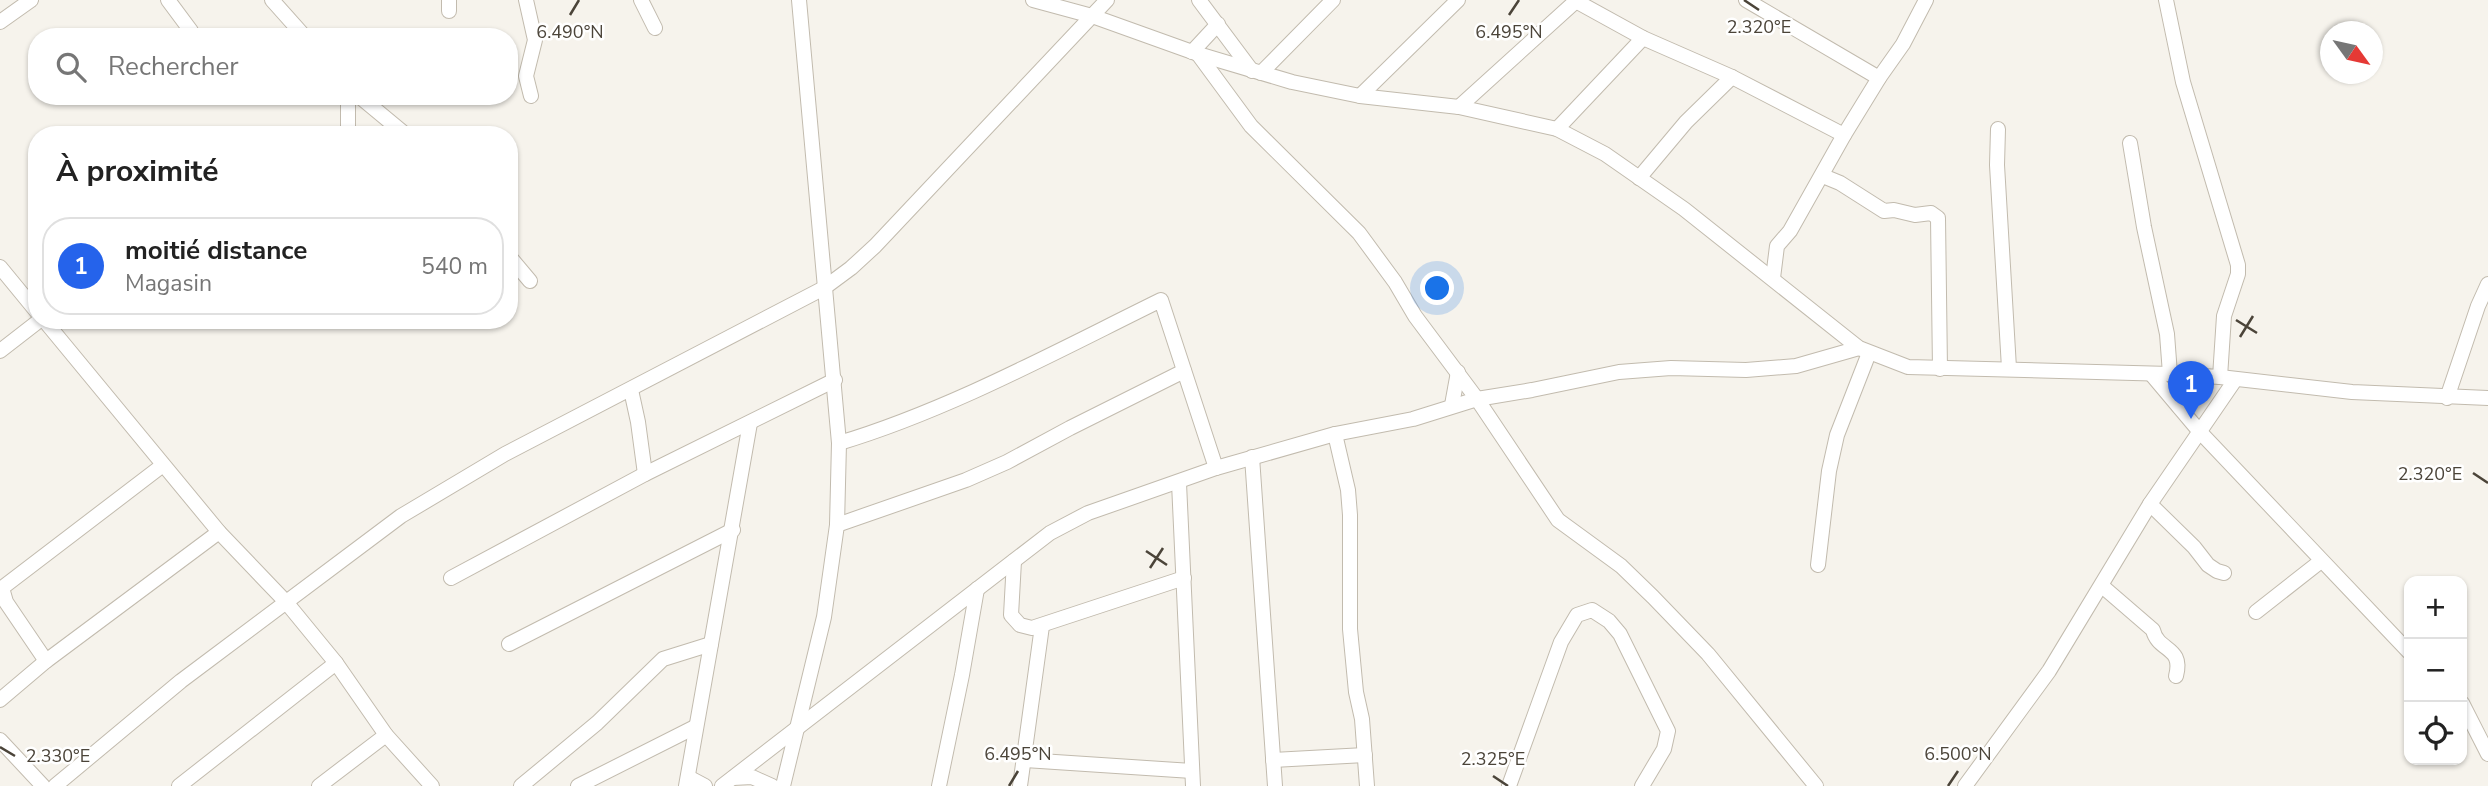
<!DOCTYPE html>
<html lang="fr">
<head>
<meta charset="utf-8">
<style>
	:root { --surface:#fff; --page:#f2f2f2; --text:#222; --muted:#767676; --line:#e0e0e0; --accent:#2563eb }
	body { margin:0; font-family:"Nunito Sans",sans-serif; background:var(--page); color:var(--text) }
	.controls { position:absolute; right:21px; bottom:21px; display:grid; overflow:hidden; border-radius:14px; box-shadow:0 2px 5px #0004 }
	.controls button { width:63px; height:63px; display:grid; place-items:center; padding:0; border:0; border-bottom:2px solid var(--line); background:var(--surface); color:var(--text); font:35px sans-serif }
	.compass { position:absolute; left:2320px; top:21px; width:63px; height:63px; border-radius:50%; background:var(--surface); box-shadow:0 2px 5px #0004; rotate:123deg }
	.you { position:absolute; left:1438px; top:289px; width:24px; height:24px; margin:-18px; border:5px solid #fff; border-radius:50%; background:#1a73e8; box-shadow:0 0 0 10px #1a73e833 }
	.badge { display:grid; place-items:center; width:46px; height:46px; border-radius:50%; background:var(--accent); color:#fff; font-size:23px; font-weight:700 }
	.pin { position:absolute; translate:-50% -58px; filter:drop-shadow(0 2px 4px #0008) }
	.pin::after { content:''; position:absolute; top:37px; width:24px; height:21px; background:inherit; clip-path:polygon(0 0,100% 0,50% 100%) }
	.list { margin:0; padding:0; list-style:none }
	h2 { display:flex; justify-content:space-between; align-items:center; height:91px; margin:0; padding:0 28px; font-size:30px }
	h2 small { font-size:23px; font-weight:400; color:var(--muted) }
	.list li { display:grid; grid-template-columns:46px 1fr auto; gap:21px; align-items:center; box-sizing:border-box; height:98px; margin:0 14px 14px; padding:0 14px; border:2px solid var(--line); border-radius:28px }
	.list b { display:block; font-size:26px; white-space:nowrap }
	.list p { margin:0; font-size:23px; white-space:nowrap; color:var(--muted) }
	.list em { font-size:23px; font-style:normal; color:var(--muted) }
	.icon { flex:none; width:38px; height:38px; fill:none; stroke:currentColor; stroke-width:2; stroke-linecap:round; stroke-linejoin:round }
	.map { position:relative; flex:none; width:2488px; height:786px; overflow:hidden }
	.search { position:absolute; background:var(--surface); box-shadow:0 2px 5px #0004; left:28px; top:28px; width:490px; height:77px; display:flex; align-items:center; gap:18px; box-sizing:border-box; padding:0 24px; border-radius:28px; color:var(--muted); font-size:26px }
	.panel { position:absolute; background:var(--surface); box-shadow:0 2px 5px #0004; left:28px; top:126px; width:490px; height:203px; border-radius:28px }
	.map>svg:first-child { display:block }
</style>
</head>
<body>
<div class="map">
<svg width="2488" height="786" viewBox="0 0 2488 786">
	<rect width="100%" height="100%" fill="#f6f3ec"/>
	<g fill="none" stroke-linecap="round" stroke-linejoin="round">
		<!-- minor casing -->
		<g stroke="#c2bbae" stroke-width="16">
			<g id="minor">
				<path d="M168,0L191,31"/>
				<path d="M272,0L305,37"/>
				<path d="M449,0V11"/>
				<path d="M526,0L535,40L526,76L531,96"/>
				<path d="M641,0L655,28"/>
				<path d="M1033,0L1092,16L1198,54L1292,82L1360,96L1459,107L1557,129L1605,154L1684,209L1859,348L1908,367L2170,374L2220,377L2352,392L2488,398"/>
				<path d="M1199,0L1252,71"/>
				<path d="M1574,0L1643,38L1732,77L1844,135"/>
				<path d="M1746,0L1879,78"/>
				<path d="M2166,0L2183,82L2238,265V274L2224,316L2220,377"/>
				<path d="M0,22L31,0"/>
				<path d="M1192,52L1218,24"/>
				<path d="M1198,54L1251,126L1359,233L1395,282L1415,316L1477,399L1558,520L1621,566L1653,597L1708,654L1816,786"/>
				<path d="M1261,73L1333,0"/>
				<path d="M348,96V135"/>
				<path d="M359,96L406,135"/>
				<path d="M1360,96L1458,0"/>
				<path d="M1459,107L1577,0"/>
				<path d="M1557,129L1643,38"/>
				<path d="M1998,129L1997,165L2009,368"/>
				<path d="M2130,143L2144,227L2167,334L2170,374"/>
				<path d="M1823,176L1840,183L1884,211L1894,210L1915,215L1931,213L1938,218L1940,369"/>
				<path d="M1639,178L1686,122L1732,77"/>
				<path d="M509,256L530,281"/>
				<path d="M0,267L37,312"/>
				<path d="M1773,278L1777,246L1790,231L1844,135L1879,78L1903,44L1926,0"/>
				<path d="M44,320L219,532L286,602L336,663L386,735L432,786"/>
				<path d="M0,351L40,320"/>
				<path d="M2152,375L2200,432L2409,652"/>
				<path d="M631,390L638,422L645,474"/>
				<path d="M2447,398L2478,306L2488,284"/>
				<path d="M1452,405L1458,372"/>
				<path d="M2179,407L2187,375"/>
				<path d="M1335,434L1348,490L1350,515V629L1356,692L1362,719L1367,786"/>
				<path d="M839,443C949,410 1057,351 1161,300L1216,468"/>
				<path d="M1252,457L1275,786"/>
				<path d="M1179,483L1193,786"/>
				<path d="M2150,504L2194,547L2208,565L2217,571L2224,573"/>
				<path d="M837,525L966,480L1007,462L1070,428L1184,371"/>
				<path d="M1014,561L1011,615L1020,625L1032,628L1184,578"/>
				<path d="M1818,565L1829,471L1837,435L1869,353"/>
				<path d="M451,578L645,474L835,380"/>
				<path d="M2102,586L2153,630C2158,652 2184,646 2176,676"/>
				<path d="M2256,612L2321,561"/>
				<path d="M509,644L733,530"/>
				<path d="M46,661L6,602L2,588L163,465"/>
				<path d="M0,700L46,661L219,532"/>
				<path d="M2462,703L2488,754"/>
				<path d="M0,740L43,786"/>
				<path d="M1025,760L1192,771"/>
				<path d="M1273,760L1365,755"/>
				<path d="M688,777L705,786"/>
				<path d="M733,778L752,777L772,786"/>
				<path d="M55,786L181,681L401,516L505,454L824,288L851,268L875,246L1107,0"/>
				<path d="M179,786L336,663"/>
				<path d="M319,786L386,735"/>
				<path d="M521,786L597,723L663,659L711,644"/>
				<path d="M578,786L695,727"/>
				<path d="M686,786L750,423"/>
				<path d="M722,786L1050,533L1088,513L1216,468L1335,434L1413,419L1477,399L1532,390L1619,372L1671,368L1746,370L1796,366L1859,348"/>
				<path d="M783,786L824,617L837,525L839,443L799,0"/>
				<path d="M939,786L962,675L977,589"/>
				<path d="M1020,786L1042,626"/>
				<path d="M1509,786L1561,642L1577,615L1592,610L1609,621L1620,634L1668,731L1664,749L1642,786"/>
				<path d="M1965,786L2049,671L2150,504L2235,380"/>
			</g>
		</g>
		<!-- minor -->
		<use href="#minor" stroke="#fff" stroke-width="14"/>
	</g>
	<!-- ticks -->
	<path fill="none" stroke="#4b4439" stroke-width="2.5" d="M1744,0L1759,10M570,15L579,0M1509,15L1519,0M2236,320L2257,333M2240,337L2253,316M2473,473L2488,483M1146,551L1167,565M1150,568L1163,548M0,747L15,756M1493,776L1508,786M1009,786L1018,771M1948,786L1958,771"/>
	<g font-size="18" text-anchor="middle" fill="#4b4439" stroke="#fff" stroke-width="5" stroke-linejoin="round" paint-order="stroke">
		<text x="1759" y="33">2.320°E</text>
		<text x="1509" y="38">6.495°N</text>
		<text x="570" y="38">6.490°N</text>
		<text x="2430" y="480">2.320°E</text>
		<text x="1018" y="760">6.495°N</text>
		<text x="1958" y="760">6.500°N</text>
		<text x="58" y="762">2.330°E</text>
		<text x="1493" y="765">2.325°E</text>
	</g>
</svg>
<div class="controls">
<button>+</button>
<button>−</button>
<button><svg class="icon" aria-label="locate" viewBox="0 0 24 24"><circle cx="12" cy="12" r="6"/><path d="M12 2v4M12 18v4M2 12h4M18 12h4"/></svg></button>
</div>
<svg class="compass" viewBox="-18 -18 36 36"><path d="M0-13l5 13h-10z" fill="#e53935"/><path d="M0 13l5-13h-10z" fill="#767676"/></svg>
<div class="you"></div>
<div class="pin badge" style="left:2191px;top:419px">1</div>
<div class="search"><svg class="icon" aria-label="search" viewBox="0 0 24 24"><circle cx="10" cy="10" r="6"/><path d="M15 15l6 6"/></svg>Rechercher</div>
<section class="panel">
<h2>À proximité<small></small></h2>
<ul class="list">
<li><span class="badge">1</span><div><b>moitié distance</b><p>Magasin</p></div><em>540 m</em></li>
</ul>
</section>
</div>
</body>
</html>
